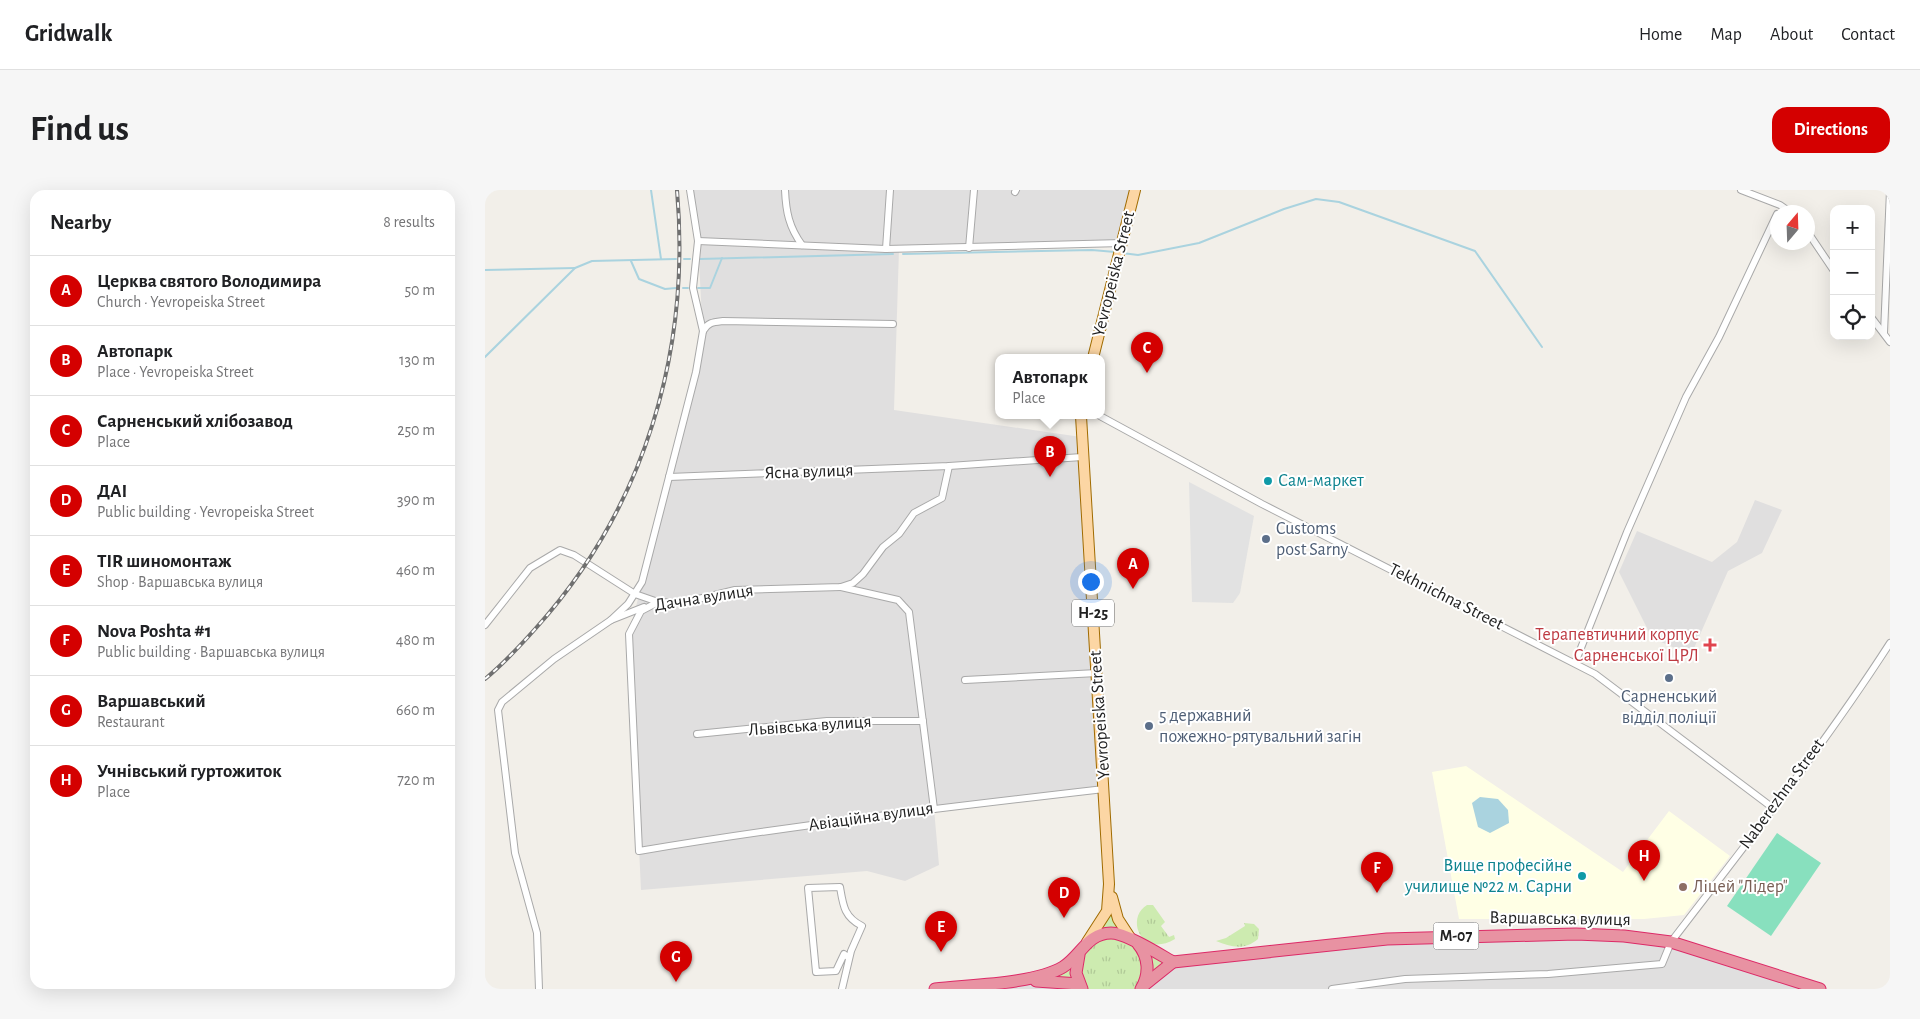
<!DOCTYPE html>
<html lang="en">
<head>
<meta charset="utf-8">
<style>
	:root { --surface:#fff; --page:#f6f6f6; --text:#202124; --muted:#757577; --line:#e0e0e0; --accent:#d40000 }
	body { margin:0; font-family:"Alegreya Sans",sans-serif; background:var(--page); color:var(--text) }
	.controls { position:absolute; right:15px; top:15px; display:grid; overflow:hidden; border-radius:10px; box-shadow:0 5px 20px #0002 }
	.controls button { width:45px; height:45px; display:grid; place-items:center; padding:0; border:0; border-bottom:1px solid var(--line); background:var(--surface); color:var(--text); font:25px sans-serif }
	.compass { position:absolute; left:1285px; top:15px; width:45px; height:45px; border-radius:50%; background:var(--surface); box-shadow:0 5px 20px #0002; rotate:19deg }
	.you { position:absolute; left:605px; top:391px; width:18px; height:18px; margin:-12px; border:4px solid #fff; border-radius:50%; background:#1a73e8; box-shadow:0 0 0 8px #1a73e833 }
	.badge { display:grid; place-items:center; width:32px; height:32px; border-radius:50%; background:var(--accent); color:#fff; font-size:16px; font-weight:700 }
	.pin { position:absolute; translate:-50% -41px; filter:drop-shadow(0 1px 2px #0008) }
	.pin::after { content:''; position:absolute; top:26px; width:18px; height:15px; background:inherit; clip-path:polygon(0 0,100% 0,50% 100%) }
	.popup { position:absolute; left:510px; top:164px; width:110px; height:65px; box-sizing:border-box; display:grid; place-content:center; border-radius:10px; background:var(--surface); filter:drop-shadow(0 1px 4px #0005); font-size:16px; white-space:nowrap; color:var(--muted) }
	.popup b { font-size:19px; color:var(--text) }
	.popup::after { content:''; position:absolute; left:50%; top:100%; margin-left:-10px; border:10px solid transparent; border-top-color:var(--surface) }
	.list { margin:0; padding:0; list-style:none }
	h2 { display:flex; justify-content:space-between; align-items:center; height:65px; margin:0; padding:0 20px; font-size:21px }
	h2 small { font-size:16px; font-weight:400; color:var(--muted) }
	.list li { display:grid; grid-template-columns:32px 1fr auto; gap:15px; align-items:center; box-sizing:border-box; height:70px; padding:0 20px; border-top:1px solid var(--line) }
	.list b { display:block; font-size:19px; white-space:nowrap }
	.list p { margin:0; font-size:16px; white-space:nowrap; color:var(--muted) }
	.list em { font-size:16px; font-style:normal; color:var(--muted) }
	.icon { flex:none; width:28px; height:28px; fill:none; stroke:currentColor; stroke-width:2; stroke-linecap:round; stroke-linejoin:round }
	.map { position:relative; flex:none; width:1405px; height:799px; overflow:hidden; border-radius:15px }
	header { display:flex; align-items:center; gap:30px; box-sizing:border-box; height:70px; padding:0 25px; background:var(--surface); border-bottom:1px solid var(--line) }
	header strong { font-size:24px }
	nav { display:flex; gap:28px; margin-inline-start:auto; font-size:18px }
	.intro { display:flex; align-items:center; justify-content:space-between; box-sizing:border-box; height:120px; padding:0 30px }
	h1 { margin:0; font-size:35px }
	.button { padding:12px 22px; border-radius:15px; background:var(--accent); color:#fff; font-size:18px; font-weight:700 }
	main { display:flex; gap:30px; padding:0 30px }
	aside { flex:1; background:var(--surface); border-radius:15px; box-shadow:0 5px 20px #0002 }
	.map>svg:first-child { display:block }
</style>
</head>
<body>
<header>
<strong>Gridwalk</strong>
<nav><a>Home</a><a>Map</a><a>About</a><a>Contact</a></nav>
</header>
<div class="intro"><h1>Find us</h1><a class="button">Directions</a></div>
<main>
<aside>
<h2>Nearby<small>8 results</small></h2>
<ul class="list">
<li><span class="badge">A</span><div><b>Церква святого Володимира</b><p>Church · Yevropeiska Street</p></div><em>50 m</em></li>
<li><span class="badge">B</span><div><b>Автопарк</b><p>Place · Yevropeiska Street</p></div><em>130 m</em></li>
<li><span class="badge">C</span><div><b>Сарненський хлібозавод</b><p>Place</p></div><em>250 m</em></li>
<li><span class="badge">D</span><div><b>ДАІ</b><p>Public building · Yevropeiska Street</p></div><em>390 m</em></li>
<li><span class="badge">E</span><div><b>TIR шиномонтаж</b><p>Shop · Варшавська вулиця</p></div><em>460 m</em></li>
<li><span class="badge">F</span><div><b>Nova Poshta #1</b><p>Public building · Варшавська вулиця</p></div><em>480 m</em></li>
<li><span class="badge">G</span><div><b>Варшавський</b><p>Restaurant</p></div><em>660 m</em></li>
<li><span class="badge">H</span><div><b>Учнівський гуртожиток</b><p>Place</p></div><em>720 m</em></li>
</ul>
</aside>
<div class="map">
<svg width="1405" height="799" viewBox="0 0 1405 799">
	<defs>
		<pattern id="grass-tufts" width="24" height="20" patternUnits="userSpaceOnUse" patternTransform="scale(1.25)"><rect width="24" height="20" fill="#cdebb0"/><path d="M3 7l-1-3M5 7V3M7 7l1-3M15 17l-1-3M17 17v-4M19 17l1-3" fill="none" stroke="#b0c997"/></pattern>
	</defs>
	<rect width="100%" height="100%" fill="#f2efe9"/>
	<!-- residential -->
	<g fill="#e0dfdf">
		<path d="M205,0H650L637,53L414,59L409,220L596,247L619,599L449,619L454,675L420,691L382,681L156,700L144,444L211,182L217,129L213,51Z"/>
		<path d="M1270,310L1297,320L1277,363L1243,381L1206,465L1167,448L1134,382L1152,341L1227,372L1252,352Z"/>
		<path d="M1002,745L1186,752L1335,799H656L688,772Z"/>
		<path d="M533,789L597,799H450Z"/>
	</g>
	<!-- education -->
	<path fill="#ffffe5" d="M981,576L1138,682L1184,621L1245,666L1199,725L1159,729H974L947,582Z"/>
	<!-- grass -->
	<g fill="url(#grass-tufts)">
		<path d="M624,709L637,736L688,772L656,799H597L552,791L587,771Z"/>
		<path d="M662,715H668L680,732L676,736L684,747L689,745L690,749C656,769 640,728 662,715Z"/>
		<path d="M759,733L769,734L774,739L773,749C759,761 746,757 731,751L741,748L760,736Z"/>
	</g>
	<!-- pitch -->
	<path fill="#88e0be" d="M1292,643L1336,673L1286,746L1242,716Z"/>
	<!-- parking -->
	<path fill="#e2e2e2" d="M704,292L769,326L755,403L748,413L707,412Z"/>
	<!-- water -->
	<path fill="#aad3df" d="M995,607L1013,609L1023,620L1024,633L1005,643L993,637L987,613Z"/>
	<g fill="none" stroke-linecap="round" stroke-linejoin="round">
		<!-- stream -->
		<g stroke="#aad3df" stroke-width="2">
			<path d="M166,0L176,69"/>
			<path d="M637,63L653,65L714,53L799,19L831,9L854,12L990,61L1057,157"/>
			<path d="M418,64L607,60L630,62"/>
			<path d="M199,69H205"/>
			<path d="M215,69L408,64"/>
			<path d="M146,71L154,89L180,99L191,98"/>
			<path d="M0,80L90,78"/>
			<path d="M198,98H203"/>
			<path d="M213,98H225L237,68"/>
			<path d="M0,167L90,78L107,71L191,69"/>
		</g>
		<!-- street casing -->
		<g stroke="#a9a9a9" stroke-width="8">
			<g id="street">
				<path d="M205,0L213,51L208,98L218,141"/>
				<path d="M300,0C301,22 304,37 317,55"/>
				<path d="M1256,0L1295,15L1305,22"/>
				<path d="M530,2L531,0"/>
				<path d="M1322,41L1349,81"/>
				<path d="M213,51L401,59L637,53"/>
				<path d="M484,58L489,0"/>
				<path d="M401,59L405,0"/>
				<path d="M1386,127L1405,152"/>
				<path d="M1399,143L1405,0"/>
				<path d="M615,226L777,314L1110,484L1288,618"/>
				<path d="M464,276L457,308L429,323L414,344L398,357L378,384L368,393L356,397L250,400L197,413L173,412L156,421L144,444L154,661C308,635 464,617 619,599"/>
				<path d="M184,287L464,276L597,267"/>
				<path d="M356,397L413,410L424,422L449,619"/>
				<path d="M126,430L143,414L157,392L211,182L218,141C223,132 229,132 238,131L408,134"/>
				<path d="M0,435L45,378L75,360L89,365L150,404L173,412"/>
				<path d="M1090,473L1142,342L1201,207L1234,147L1292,24"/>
				<path d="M480,490L612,483"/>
				<path d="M212,544L342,531H438"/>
				<path d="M54,799L52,743L30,663L13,520L17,512L69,469L126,430L159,417"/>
				<path d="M357,799L366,761L377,736C359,727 358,715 355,697L323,698L331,782L351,781L359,764L364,768"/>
				<path d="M847,799L920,789L1063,784L1177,774L1186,752C1261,654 1338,557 1405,453"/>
			</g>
		</g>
		<!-- primary casing -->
		<g stroke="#a06b00" stroke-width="12">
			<g id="primary">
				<path d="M608,168L650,0"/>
				<path d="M596,226L624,694L622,721L602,752"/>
				<path d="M627,707L633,729L646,749"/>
			</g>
		</g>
		<!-- highway casing -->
		<g stroke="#dc2a67" stroke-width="13">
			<g id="highway">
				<path d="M653,754C664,767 665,784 656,799"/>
				<path d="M594,765L591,783L597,799"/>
				<path d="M688,772L902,749L1091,744L1139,746L1186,752L1335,799"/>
				<path d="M551,791L594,794"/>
				<path d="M658,796L688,772"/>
				<path d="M450,799C484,795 550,794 578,777C596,766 602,743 626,743C641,743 674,764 688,772"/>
			</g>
		</g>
		<!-- street -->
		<use href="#street" stroke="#fff" stroke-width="6"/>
		<!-- primary -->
		<use href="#primary" stroke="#fcd6a4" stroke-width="10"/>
		<!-- highway -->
		<use href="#highway" stroke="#e892a2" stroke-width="11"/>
		<!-- rail casing -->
		<g stroke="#707070" stroke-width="4">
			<path id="rail" d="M0,489C18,474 35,456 51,438C160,317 206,161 192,0"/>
		</g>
		<!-- rail -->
		<use href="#rail" stroke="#fff" stroke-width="2" stroke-dasharray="5.5" stroke-linecap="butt"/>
	</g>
	<!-- markers -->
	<g fill="#0f9aa8" stroke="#fff" stroke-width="2">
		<circle cx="783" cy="291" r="5"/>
		<circle cx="1097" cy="686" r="5"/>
	</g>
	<g fill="#5c6f8a" stroke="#fff" stroke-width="2">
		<circle cx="781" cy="349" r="5"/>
		<circle cx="1184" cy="488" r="5"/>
		<circle cx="664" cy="536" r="5"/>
	</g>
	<path fill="#e0444e" stroke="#fff" stroke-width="2" d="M1222.5 447.5h5v5h5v5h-5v5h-5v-5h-5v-5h5z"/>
	<circle fill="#8d6e63" stroke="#fff" stroke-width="2" cx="1198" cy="697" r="5"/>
	<g text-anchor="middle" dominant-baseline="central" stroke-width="4" stroke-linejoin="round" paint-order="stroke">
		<!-- shield labels -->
		<g fill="#fff" stroke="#646464" stroke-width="1">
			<rect x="587" y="409.5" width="42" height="27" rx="4"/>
			<rect x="948.5" y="732.5" width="45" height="27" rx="4"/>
		</g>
		<g font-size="16" font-weight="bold" fill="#222">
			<text x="608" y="423">Н-25</text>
			<text x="971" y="746">М-07</text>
		</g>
		<!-- street labels -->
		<g font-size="18" fill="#222" stroke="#fff">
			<text transform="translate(629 84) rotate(-76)">Yevropeiska Street</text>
			<text transform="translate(324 282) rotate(-2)">Ясна вулиця</text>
			<text transform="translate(961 407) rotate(27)">Tekhnichna Street</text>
			<text transform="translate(219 408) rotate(-9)">Дачна вулиця</text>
			<text transform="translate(615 525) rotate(-94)">Yevropeiska Street</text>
			<text transform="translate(325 536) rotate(-4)">Львівська вулиця</text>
			<text transform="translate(1297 604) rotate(-54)">Naberezhna Street</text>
			<text transform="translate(386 627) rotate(-8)">Авіаційна вулиця</text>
			<text transform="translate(1075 729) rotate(1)">Варшавська вулиця</text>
		</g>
		<!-- culture labels -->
		<g font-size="18" fill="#0d838f" stroke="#fff" text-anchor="start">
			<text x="793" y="291">Сам-маркет</text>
			<text x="1087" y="676" text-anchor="end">Вище професійне<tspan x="1087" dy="21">училище №22 м. Сарни</tspan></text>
		</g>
		<!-- service labels -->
		<g font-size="18" fill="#4e5e75" stroke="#fff" text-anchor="start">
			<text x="791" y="339">Customs<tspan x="791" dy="21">post Sarny</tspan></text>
			<text x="1184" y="507" text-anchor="middle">Сарненський<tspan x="1184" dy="21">відділ поліції</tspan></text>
			<text x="674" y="526">5 державний<tspan x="674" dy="21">пожежно-рятувальний загін</tspan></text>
		</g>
		<!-- health labels -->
		<g font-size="18" fill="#be3a42" stroke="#fff" text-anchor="end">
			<text x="1214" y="445">Терапевтичний корпус<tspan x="1214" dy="21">Сарненської ЦРЛ</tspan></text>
		</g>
		<!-- education labels -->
		<g font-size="18" fill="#785e54" stroke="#fff" text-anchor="start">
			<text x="1208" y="697">Ліцей "Лідер"</text>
		</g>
	</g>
</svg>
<div class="controls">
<button>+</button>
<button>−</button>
<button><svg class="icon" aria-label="locate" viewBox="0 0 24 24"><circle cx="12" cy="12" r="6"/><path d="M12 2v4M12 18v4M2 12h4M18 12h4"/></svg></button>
</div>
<svg class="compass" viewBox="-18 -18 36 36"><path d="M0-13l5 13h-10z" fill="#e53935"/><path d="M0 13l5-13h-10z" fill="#757577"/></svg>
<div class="you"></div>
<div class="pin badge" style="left:648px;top:399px">A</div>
<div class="pin badge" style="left:565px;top:287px">B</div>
<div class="popup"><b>Автопарк</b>Place</div>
<div class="pin badge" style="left:662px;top:183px">C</div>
<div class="pin badge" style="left:579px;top:728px">D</div>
<div class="pin badge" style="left:456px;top:762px">E</div>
<div class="pin badge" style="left:892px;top:703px">F</div>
<div class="pin badge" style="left:191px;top:792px">G</div>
<div class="pin badge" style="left:1159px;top:691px">H</div>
</div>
</main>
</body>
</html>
